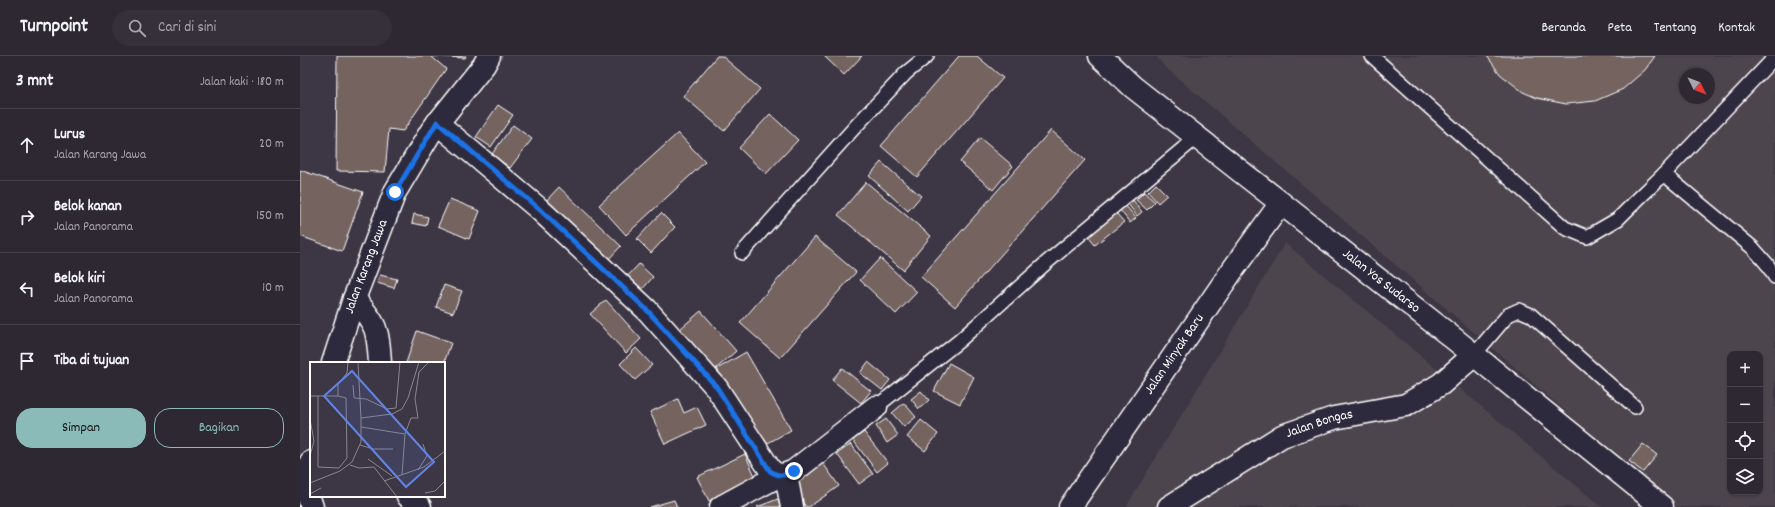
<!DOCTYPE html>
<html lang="id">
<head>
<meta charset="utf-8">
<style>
	:root { --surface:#2e2833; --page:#36303b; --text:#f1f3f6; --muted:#a7a6ac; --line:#49444e; --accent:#8bbbb9 }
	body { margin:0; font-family:Dekko,sans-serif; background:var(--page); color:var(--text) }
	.controls { position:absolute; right:12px; bottom:12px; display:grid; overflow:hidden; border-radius:8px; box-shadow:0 1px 3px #0004 }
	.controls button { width:36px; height:36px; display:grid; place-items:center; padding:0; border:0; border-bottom:1px solid var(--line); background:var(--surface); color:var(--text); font:20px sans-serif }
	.compass { position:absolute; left:1379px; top:12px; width:36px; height:36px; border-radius:50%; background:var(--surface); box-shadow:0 1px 3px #0004; rotate:132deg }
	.stop { position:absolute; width:12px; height:12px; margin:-9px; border:3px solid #1a73e8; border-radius:50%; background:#fff }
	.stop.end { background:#1a73e8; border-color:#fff; box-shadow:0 1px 4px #0008 }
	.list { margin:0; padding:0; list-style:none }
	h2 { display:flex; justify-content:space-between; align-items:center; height:52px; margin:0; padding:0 16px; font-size:17px }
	h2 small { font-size:13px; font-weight:400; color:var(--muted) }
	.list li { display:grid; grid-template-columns:26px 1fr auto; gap:12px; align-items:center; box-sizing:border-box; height:72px; padding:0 16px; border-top:1px solid var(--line) }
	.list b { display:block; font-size:15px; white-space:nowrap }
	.list p { margin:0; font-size:13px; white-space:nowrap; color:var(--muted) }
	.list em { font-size:13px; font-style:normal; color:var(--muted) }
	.actions { display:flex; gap:8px; padding:12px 16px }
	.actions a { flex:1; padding:9px 0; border:1px solid var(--accent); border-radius:16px; text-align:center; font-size:14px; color:var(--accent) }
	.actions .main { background:var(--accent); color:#111 }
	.icon { flex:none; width:22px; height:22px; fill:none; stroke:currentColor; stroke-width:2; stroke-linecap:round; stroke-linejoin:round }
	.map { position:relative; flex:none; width:1475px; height:451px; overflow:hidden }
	header { display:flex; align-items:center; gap:24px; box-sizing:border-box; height:56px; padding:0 20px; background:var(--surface); border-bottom:1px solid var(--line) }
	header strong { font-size:19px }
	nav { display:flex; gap:22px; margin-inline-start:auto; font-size:14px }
	.search { width:280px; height:36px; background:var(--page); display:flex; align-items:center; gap:10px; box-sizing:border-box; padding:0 14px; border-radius:22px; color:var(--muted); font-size:15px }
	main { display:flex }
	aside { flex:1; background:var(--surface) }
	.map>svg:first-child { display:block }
</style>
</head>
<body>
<header>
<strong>Turnpoint</strong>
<div class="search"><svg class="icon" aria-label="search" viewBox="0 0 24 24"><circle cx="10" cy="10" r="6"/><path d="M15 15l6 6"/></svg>Cari di sini</div>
<nav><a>Beranda</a><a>Peta</a><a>Tentang</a><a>Kontak</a></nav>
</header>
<main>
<aside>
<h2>3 mnt<small>Jalan kaki · 180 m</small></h2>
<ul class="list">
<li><svg class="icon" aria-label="ahead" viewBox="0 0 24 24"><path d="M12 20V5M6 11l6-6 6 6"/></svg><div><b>Lurus</b><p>Jalan Karang Jawa</p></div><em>20 m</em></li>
<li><svg class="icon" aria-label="right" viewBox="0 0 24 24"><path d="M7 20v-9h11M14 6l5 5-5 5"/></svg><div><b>Belok kanan</b><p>Jalan Panorama</p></div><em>150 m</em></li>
<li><svg class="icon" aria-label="left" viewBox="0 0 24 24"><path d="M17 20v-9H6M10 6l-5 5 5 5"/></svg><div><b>Belok kiri</b><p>Jalan Panorama</p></div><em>10 m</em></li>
<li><svg class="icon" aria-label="arrive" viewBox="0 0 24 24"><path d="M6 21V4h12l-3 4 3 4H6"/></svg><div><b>Tiba di tujuan</b></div></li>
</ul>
<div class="actions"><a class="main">Simpan</a><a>Bagikan</a></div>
</aside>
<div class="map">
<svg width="1475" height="451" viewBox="0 0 1475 451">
	<rect width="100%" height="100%" fill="#3d3644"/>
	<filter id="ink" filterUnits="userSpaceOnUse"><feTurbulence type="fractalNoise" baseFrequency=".025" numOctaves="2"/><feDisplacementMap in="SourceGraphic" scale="8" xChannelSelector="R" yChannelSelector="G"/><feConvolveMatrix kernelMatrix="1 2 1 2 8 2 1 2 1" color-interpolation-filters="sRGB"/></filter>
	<g filter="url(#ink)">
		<!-- built -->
		<g fill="#4e444d" fill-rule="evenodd">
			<path d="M856,0H1475V451H1377L864,10ZM1385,18H1409V42H1385ZM1430,298H1460V436H1430Z"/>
			<path d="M985,187L1302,451H826Z"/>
		</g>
		<!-- building -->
		<g fill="#746461" stroke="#fff">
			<path d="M37,0H166L165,2L131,0L146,13L103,75L89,73L85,116L36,115Z"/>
			<path d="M417,0H422L460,33L424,75L383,40Z"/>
			<path d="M524,0H562L544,19Z"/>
			<path d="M659,0H677L703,22L617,121L581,90Z"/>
			<path d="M1187,0H1355L1345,14L1323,33L1295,45L1266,48L1237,42L1223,36L1200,18Z"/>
			<path d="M198,49L213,59L191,91L176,81Z"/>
			<path d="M470,58L498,84L466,118L439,92Z"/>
			<path d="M213,69L232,83L210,112L192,98Z"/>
			<path d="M751,74L785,104L655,251L621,221Z"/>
			<path d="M378,77L405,106L326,179L299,149Z"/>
			<path d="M680,82L713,110L693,134L660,106Z"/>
			<path d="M581,106L621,140L608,155L569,120Z"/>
			<path d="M0,114L63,136L42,195L0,180Z"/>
			<path d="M566,126L631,180L603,214L538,159Z"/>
			<path d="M856,128L867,139L858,147L848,136Z"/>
			<path d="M259,131L321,190L307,205L245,146Z"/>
			<path d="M844,136L855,146L847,154L836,144Z"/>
			<path d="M150,143L180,155L169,183L138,170Z"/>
			<path d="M833,144L842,156L837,160L828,148Z"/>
			<path d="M826,150L836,162L830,167L820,154Z"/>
			<path d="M815,156L824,166L795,189L787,179Z"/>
			<path d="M361,157L375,171L351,197L337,183Z"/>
			<path d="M114,158L128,161L126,170L112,167Z"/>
			<path d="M515,181L556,216L480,302L440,267Z"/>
			<path d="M580,202L617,236L596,258L560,224Z"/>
			<path d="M339,208L353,221L340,236L325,223Z"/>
			<path d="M80,219L97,223L94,232L77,227Z"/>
			<path d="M144,229L162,235L153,257L136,251Z"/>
			<path d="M306,244L341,283L326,297L290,258Z"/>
			<path d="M401,255L436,295L409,319L374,278Z"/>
			<path d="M117,275L151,287L144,307H106Z"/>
			<path d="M336,292L352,309L335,324L320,308Z"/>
			<path d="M446,296L491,374L461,391L417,313Z"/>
			<path d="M568,306L590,324L582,334L560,317Z"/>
			<path d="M649,307L674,321L660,348L634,335Z"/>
			<path d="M542,312L571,335L561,347L532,324Z"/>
			<path d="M621,335L629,344L619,353L611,343Z"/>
			<path d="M378,343L384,357L397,351L406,369L365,388L350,356Z"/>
			<path d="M604,347L616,361L604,371L592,357Z"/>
			<path d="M586,363L598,379L587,387L576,370Z"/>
			<path d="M621,364L638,378L625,395L607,381Z"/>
			<path d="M564,376L588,407L577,416L553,384Z"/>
			<path d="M551,388L573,418L559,428L537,398Z"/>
			<path d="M1343,388L1357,399L1343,416L1329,405Z"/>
			<path d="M445,398L456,422L409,445L397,421Z"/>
			<path d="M520,403L539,430L509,451H506L488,426Z"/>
			<path d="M478,443L481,451H457Z"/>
			<path d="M374,444L377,451H350Z"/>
		</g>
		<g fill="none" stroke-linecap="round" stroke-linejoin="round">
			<!-- lane casing -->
			<g stroke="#fff" stroke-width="16">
				<g id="lane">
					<path d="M1072,0L1265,172L1287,181L1318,163L1337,144L1364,118L1475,1"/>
					<path d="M1364,118L1453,192L1467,208L1475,221"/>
					<path d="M442,197L555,71L606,17L627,0"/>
					<path d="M1174,299L1208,259L1219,254L1231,259L1335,351"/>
					<path d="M576,351L659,285L746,207L897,81"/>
				</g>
			</g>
			<!-- street casing -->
			<g stroke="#fff" stroke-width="25">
				<g id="street">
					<path d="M137,67L238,152L347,254L416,331L471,415C480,421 485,419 494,415L576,351"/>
					<path id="s1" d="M981,147L1153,282L1362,451"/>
					<path d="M54,243C77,268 78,274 80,307"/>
					<path id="s2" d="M33,307L54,243L95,136L132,74L184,9L189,0"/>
					<path d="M11,406L8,439L12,451"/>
					<path d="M486,419L492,451"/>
					<path d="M108,440L120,451"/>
					<path d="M421,451L478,420"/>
					<path id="s3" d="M869,451L982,380L1034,362L1106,349L1141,328L1174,299"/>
				</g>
			</g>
			<!-- secondary casing -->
			<g stroke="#fff" stroke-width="25">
				<g id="secondary">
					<path id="s4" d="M770,451L934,212L981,147L833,31L800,0"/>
				</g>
			</g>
			<!-- lane -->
			<use href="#lane" stroke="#2f2a3d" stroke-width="13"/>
			<!-- street -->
			<use href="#street" stroke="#2f2a3d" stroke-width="22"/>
			<!-- secondary -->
			<use href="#secondary" stroke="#2f2a3d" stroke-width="22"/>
		</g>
	</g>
	<g fill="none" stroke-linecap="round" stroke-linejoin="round" filter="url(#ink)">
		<!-- route -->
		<path stroke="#1a73e8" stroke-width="5" d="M95,136L137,66L238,152L347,254L416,330L470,415C479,421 485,420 494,415"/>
	</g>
	<g text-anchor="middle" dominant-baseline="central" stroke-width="4" stroke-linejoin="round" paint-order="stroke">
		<!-- street labels -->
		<g font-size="14" fill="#fff" stroke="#2f2a3d">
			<text stroke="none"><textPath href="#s2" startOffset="102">Jalan Karang Jawa</textPath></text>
			<text stroke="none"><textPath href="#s1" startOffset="127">Jalan Yos Sudarso</textPath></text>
			<text stroke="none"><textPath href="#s4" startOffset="185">Jalan Minyak Baru</textPath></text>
			<text stroke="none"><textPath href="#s3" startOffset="173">Jalan Bongas</textPath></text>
		</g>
	</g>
	<!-- overview -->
	<g transform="translate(10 306)">
		<rect width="135" height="135" fill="#3d3644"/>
		<path fill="none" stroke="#8b868f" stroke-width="1" d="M48,0L51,56M43,23L44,36L56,37L77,47L86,46L90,0M0,34H28L36,36L37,96L29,106L8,105V34M28,34V22L37,11L38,0M0,57L4,79L0,94M51,65L95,72L92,113M95,72L101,56H108L105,37L109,10L119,0M50,83L63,87H83M58,97L82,114M40,103L49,106L64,105L87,135M108,108L117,94L113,82M74,119L114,105L135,89M0,121L30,109L42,100L51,80V56L82,52L92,47L98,36L109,0M115,131L125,129L135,119M0,132L11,126"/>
		<path fill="#6183e4" fill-opacity="0.15" stroke="#6183e4" stroke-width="2" d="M42,9L124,100L96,125L14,34Z"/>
		<rect width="135" height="135" fill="none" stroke="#fff" stroke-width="2"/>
	</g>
</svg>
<div class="controls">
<button>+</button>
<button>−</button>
<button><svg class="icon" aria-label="locate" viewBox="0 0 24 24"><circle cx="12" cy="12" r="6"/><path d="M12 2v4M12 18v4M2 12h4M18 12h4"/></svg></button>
<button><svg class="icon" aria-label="layers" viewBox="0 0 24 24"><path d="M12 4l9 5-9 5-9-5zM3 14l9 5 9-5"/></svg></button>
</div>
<svg class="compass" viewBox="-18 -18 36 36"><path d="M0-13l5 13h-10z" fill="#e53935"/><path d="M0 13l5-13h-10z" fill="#a7a6ac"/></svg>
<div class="stop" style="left:95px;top:136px"></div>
<div class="stop end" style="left:494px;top:415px"></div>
</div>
</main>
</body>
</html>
